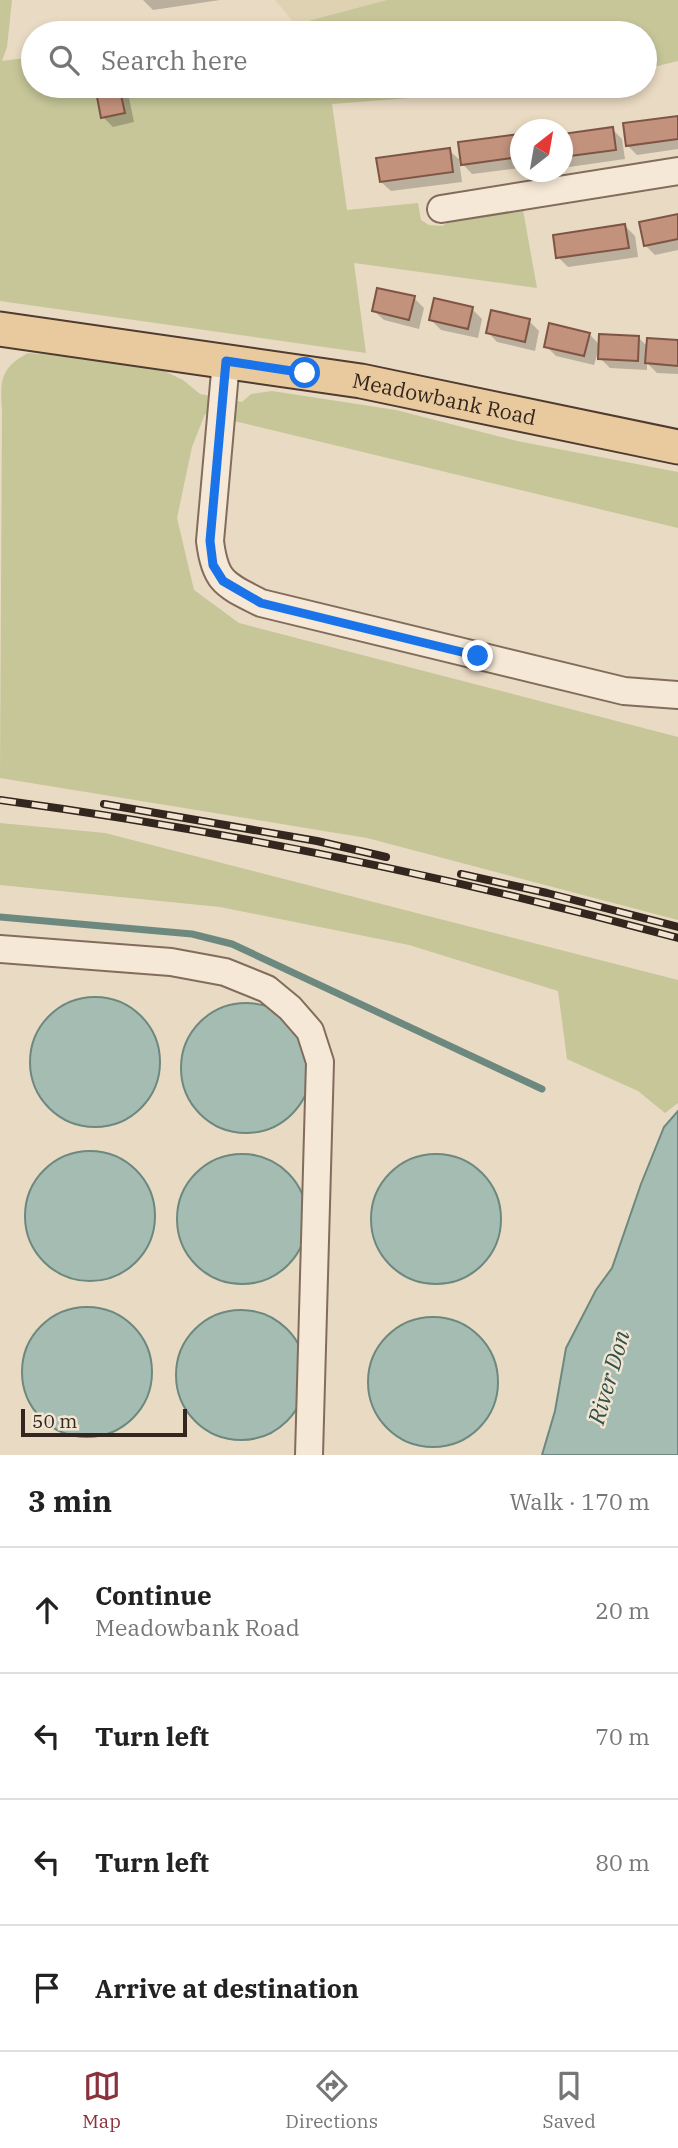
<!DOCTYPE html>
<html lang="en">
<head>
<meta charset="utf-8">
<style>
	:root { --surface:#fff; --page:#f2f2f2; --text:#222; --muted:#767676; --line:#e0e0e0; --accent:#8a323c }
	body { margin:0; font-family:"IBM Plex Serif",serif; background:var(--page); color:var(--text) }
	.compass { position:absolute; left:510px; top:119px; width:63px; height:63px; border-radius:50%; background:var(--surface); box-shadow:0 4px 10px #0003; rotate:31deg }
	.scale { position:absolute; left:21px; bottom:18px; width:166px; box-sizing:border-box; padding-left:7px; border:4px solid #33261e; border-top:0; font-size:19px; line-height:24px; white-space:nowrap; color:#33261e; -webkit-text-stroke:5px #f1e5d2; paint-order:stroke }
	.stop { position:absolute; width:21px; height:21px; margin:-16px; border:5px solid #1a73e8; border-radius:50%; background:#fff }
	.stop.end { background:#1a73e8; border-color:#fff; box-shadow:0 2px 7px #0008 }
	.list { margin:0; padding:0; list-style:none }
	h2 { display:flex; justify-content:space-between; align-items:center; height:91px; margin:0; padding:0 28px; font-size:30px }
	h2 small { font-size:23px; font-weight:400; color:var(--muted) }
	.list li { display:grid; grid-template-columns:46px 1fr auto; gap:21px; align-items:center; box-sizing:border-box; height:126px; padding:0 28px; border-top:2px solid var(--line) }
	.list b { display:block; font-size:26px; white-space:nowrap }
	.list p { margin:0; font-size:23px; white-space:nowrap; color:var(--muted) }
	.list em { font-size:23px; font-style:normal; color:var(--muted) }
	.icon { flex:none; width:38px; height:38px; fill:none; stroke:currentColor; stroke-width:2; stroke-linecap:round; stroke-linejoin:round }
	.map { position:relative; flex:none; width:678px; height:1455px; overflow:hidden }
	.search { position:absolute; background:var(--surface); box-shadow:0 4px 10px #0003; left:21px; right:21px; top:21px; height:77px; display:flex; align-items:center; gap:18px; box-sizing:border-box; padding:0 24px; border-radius:38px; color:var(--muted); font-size:26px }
	.sheet { height:595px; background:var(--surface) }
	nav { display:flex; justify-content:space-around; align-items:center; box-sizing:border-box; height:98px; border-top:2px solid var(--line); background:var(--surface); font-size:19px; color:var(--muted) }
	nav a { display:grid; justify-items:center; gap:4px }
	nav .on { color:var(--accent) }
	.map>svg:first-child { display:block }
</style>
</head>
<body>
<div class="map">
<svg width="678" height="1455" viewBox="0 0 678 1455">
	<rect width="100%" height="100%" fill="#e9dac3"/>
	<!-- farmland -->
	<path fill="#ded2b2" d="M275,0H387L295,24Z"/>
	<!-- green -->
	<g fill="#c6c699">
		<path d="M0,0H12L7,47L2,61L33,57V86H563L332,104L347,210L418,203L421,220L429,225L442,226L457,217L523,210L537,288L354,263L366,353L0,301Z"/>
		<path d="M387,0H678V61L645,69V33H222L296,24Z"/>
		<path d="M28,353L148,363L183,380L200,394L242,402L251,394L272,391L396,410L517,441L678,472V528L205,414L192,447L177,518L194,590L239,623L678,737V920L367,838L0,778L2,411C0,381 0,368 28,353Z"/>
		<path d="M0,823L105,833L678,980V1103L665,1113L638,1091L567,1059L558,991L409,945L220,907L0,885Z"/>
	</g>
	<!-- water -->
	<g fill="#a5bcb3" stroke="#6d897f" stroke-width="2">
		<circle cx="95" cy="1062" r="65"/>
		<circle cx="246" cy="1068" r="65"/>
		<path d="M678,1111V1455H542L555,1411L566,1348L596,1290L612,1268L641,1184L664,1127Z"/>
		<circle cx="90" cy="1216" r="65"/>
		<circle cx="436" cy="1219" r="65"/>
		<circle cx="242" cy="1219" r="65"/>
		<circle cx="87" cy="1372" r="65"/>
		<circle cx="241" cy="1375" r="65"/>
		<circle cx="433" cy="1382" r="65"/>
	</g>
	<!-- shadow -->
	<g fill="#0003">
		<path d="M143,0H220L153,10Z"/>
		<path d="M106,86H124L127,88L134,122L113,127L103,117L108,96Z"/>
		<path d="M678,118V149L637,155L627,145Z"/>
		<path d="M612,129L622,139L625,159L562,168V136Z"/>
		<path d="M520,136V168L472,174L459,160L462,182L391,191L381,182L449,150L463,163L460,144Z"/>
		<path d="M678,216V250L655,255L645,245Z"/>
		<path d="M625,226L635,236L638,257L568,267L558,257Z"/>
		<path d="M414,298L424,308L419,329L384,320L374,311Z"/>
		<path d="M472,309L482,319L478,338L441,330L431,320Z"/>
		<path d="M529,321L539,331L535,351L497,342L488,332Z"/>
		<path d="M589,334L600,345L594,365L556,356L546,346Z"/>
		<path d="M638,337L648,347L678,342V374L657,373L647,363V370L610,368L600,358Z"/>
	</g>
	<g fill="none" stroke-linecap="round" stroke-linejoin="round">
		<!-- stream -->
		<path stroke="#6d897f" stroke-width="7" d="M0,917L192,934L232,944L542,1089"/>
	</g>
	<!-- building -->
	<g fill="#c3927d" stroke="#7e5544" stroke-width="2">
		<path d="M104,86H119L125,113L101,118L97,97L106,95Z"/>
		<path d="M678,116V139L626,146L623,123Z"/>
		<path d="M613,127L616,150L562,157V134Z"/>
		<path d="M520,134V157L461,165L458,142Z"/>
		<path d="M450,148L453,172L380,182L376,158Z"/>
		<path d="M678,214V239L644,246L639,222Z"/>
		<path d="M625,224L629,248L556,258L553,235Z"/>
		<path d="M377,288L415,296L409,320L372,311Z"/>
		<path d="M434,298L473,307L468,329L429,320Z"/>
		<path d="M491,310L530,319L525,342L486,333Z"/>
		<path d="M549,323L590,333L584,356L544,347Z"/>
		<path d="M599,334L639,336L638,361L598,359Z"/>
		<path d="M647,338L678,340V366L645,363Z"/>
	</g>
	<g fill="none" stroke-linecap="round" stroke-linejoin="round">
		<!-- minor casing -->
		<g stroke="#826c5c" stroke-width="30">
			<g id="minor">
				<path d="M441,209L678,171"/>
				<path d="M226,361L210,541C215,583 226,585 261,603L624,691L678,695"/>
				<path d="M0,949L171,962L225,972L267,989L290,1008L310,1031L320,1062L309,1455"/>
			</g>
		</g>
		<!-- major casing -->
		<g stroke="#503b30" stroke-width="37">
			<g id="major">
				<path id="s1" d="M0,329L361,381L678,447"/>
			</g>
		</g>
		<!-- minor -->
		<use href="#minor" stroke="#f5e8d6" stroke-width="26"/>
		<!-- major -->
		<use href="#major" stroke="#e9c99e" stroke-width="33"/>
		<!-- rail casing -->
		<g stroke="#33261e" stroke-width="8">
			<g id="rail">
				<path d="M0,800C229,831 455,878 678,938"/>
				<path d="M104,804L317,841L386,857"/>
				<path d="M461,874L547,893L678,927"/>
			</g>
		</g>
		<!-- rail -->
		<use href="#rail" stroke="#f1e5d2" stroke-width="5" stroke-dasharray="16" stroke-linecap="butt"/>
	</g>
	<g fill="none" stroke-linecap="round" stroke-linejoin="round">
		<!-- route -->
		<path stroke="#1a73e8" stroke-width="9" d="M305,373L226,361L210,541L213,565L223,581L261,603L478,656"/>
	</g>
	<g text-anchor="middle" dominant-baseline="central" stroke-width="5" stroke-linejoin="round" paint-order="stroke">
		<!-- street labels -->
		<g font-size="21" fill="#33261e" stroke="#f1e5d2">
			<text stroke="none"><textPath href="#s1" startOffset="450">Meadowbank Road</textPath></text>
		</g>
		<!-- water labels -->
		<g font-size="23" font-style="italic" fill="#2f514b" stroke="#f1e5d2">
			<text transform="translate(608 1377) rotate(-74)">River Don</text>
		</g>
	</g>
</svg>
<svg class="compass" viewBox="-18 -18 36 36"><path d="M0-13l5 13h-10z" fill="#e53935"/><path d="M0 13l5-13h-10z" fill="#767676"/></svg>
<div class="scale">50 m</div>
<div class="stop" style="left:305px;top:373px"></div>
<div class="stop end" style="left:478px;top:656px"></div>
<div class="search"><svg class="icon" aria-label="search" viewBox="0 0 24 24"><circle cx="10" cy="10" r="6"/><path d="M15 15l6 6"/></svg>Search here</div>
</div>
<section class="sheet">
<h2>3 min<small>Walk · 170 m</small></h2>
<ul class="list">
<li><svg class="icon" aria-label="ahead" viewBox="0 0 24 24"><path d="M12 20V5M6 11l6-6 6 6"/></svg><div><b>Continue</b><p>Meadowbank Road</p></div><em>20 m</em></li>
<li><svg class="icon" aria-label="left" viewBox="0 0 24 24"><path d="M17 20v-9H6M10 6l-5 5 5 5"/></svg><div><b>Turn left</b></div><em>70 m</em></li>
<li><svg class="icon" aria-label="left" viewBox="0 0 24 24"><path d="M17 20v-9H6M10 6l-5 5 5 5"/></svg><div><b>Turn left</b></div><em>80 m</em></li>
<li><svg class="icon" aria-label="arrive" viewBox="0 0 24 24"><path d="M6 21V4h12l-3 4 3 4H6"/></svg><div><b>Arrive at destination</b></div></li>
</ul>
</section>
<nav>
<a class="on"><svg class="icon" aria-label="map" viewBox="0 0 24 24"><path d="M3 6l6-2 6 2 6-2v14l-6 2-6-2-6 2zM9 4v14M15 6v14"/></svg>Map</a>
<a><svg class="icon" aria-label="directions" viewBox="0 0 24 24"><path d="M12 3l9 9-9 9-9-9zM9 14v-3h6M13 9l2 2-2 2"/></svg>Directions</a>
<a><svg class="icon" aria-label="saved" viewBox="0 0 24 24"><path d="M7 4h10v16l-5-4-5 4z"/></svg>Saved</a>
</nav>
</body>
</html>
